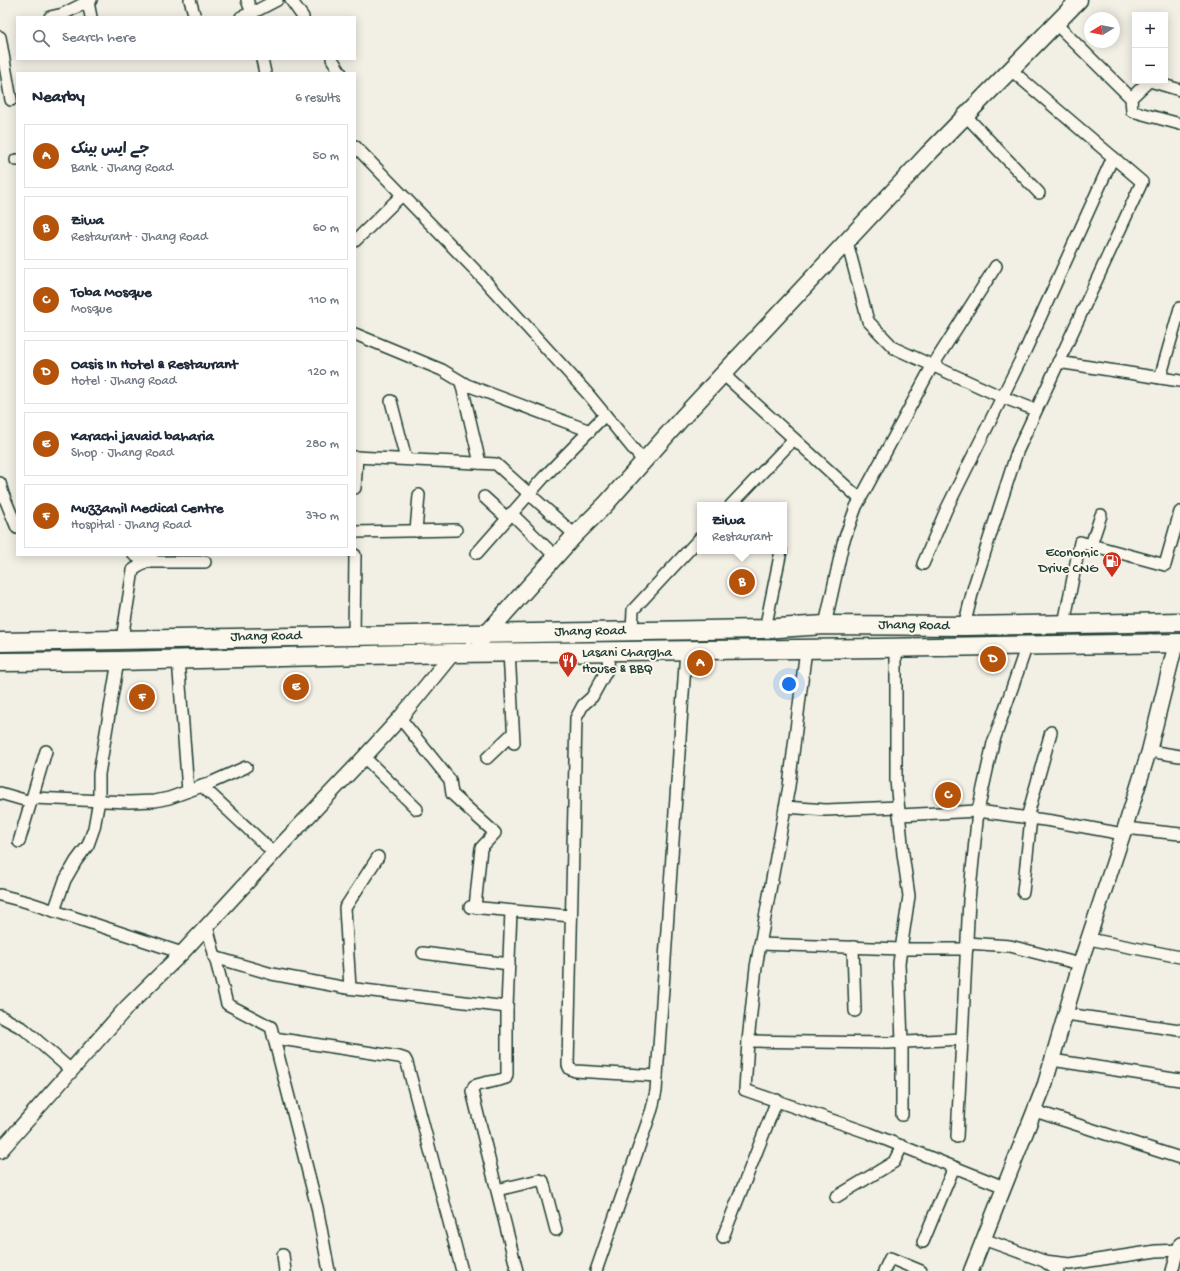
<!DOCTYPE html>
<html lang="en">
<head>
<meta charset="utf-8">
<style>
	:root { --surface:#fff; --page:#f2f2f3; --text:#1f2937; --muted:#747a83; --line:#e0e1e3; --accent:#b45309 }
	body { margin:0; font-family:"Gochi Hand","Playpen Sans Arabic",sans-serif; background:var(--page); color:var(--text) }
	.controls { position:absolute; right:12px; top:12px; display:grid; overflow:hidden; border-radius:0px; box-shadow:0 2px 10px #0003 }
	.controls button { width:36px; height:36px; display:grid; place-items:center; padding:0; border:0; border-bottom:1px solid var(--line); background:var(--surface); color:var(--text); font:20px sans-serif }
	.compass { position:absolute; left:1084px; top:12px; width:36px; height:36px; border-radius:50%; background:var(--surface); box-shadow:0 2px 10px #0003; rotate:260deg }
	.you { position:absolute; left:789px; top:684px; width:14px; height:14px; margin:-10px; border:3px solid #fff; border-radius:50%; background:#1a73e8; box-shadow:0 0 0 6px #1a73e833 }
	.badge { display:grid; place-items:center; width:26px; height:26px; border-radius:50%; background:var(--accent); color:#fff; font-size:13px; font-weight:700 }
	.pin { position:absolute; translate:-50% -50%; border:2px solid #fff; box-shadow:0 1px 4px #0006 }
	.popup { position:absolute; left:697px; top:502px; width:90px; height:52px; box-sizing:border-box; display:grid; place-content:center; border-radius:0px; background:var(--surface); filter:drop-shadow(0 1px 3px #0005); font-size:13px; white-space:nowrap; color:var(--muted) }
	.popup b { font-size:15px; color:var(--text) }
	.popup::after { content:''; position:absolute; left:50%; top:100%; margin-left:-8px; border:8px solid transparent; border-top-color:var(--surface) }
	.list { margin:0; padding:0; list-style:none }
	h2 { display:flex; justify-content:space-between; align-items:center; height:52px; margin:0; padding:0 16px; font-size:17px }
	h2 small { font-size:13px; font-weight:400; color:var(--muted) }
	.list li { display:grid; grid-template-columns:26px 1fr auto; gap:12px; align-items:center; box-sizing:border-box; height:64px; margin:0 8px 8px; padding:0 8px; border:1px solid var(--line); border-radius:0px }
	.list b { display:block; font-size:15px; white-space:nowrap }
	.list p { margin:0; font-size:13px; white-space:nowrap; color:var(--muted) }
	.list em { font-size:13px; font-style:normal; color:var(--muted) }
	.icon { flex:none; width:22px; height:22px; fill:none; stroke:currentColor; stroke-width:2; stroke-linecap:round; stroke-linejoin:round }
	.map { position:relative; flex:none; width:1180px; height:1271px; overflow:hidden }
	.search { position:absolute; background:var(--surface); box-shadow:0 2px 10px #0003; left:16px; top:16px; width:340px; height:44px; display:flex; align-items:center; gap:10px; box-sizing:border-box; padding:0 14px; border-radius:0px; color:var(--muted); font-size:15px }
	.panel { position:absolute; background:var(--surface); box-shadow:0 2px 10px #0003; left:16px; top:72px; width:340px; height:484px; border-radius:0px }
	.map>svg:first-child { display:block }
</style>
</head>
<body>
<div class="map">
<svg width="1180" height="1271" viewBox="0 0 1180 1271">
	<rect width="100%" height="100%" fill="#f2f0e5"/>
	<filter id="ink" filterUnits="userSpaceOnUse"><feTurbulence type="fractalNoise" baseFrequency=".025" numOctaves="2"/><feDisplacementMap in="SourceGraphic" scale="8" xChannelSelector="R" yChannelSelector="G"/><feConvolveMatrix kernelMatrix="1 2 1 2 8 2 1 2 1" color-interpolation-filters="sRGB"/></filter>
	<g filter="url(#ink)">
		<g fill="none" stroke-linecap="round" stroke-linejoin="round">
			<!-- minor casing -->
			<g stroke="#1f3d34" stroke-width="14">
				<g id="minor">
					<path d="M190,0L195,17"/>
					<path d="M247,0L252,13"/>
					<path d="M291,0L303,17"/>
					<path d="M88,2L91,17"/>
					<path d="M50,17L63,14L91,0"/>
					<path d="M241,17L252,13L277,0"/>
					<path d="M1056,24L1131,98L1132,111L1180,124"/>
					<path d="M0,37L11,100"/>
					<path d="M262,59L265,73"/>
					<path d="M332,59L341,73"/>
					<path d="M1150,81L1180,90"/>
					<path d="M1131,98L1149,81"/>
					<path d="M966,116L1039,193"/>
					<path d="M355,146L477,272L588,394L644,462"/>
					<path d="M16,160H17"/>
					<path d="M355,241L402,195"/>
					<path d="M847,242L868,321L894,348L1002,397L1036,410"/>
					<path d="M355,334L442,370L467,385L590,431"/>
					<path d="M1058,362L1180,381"/>
					<path d="M723,374L860,499"/>
					<path d="M1160,378L1180,308"/>
					<path d="M461,382L480,463"/>
					<path d="M391,401L406,459"/>
					<path d="M355,457L496,464L575,535"/>
					<path d="M0,483L3,494L17,528"/>
					<path d="M355,488L357,457"/>
					<path d="M484,497L507,518"/>
					<path d="M731,505L794,439"/>
					<path d="M511,513L556,557"/>
					<path d="M416,531L419,495"/>
					<path d="M355,532L456,530"/>
					<path d="M1091,545L1101,515"/>
					<path d="M477,553L544,477L605,415"/>
					<path d="M134,555L146,562H205"/>
					<path d="M923,564L946,510L1025,351L1113,157"/>
					<path d="M1064,624L1080,542L1165,565L1180,512"/>
					<path d="M825,625L843,543L856,507L930,370L996,266"/>
					<path d="M964,626L974,586L1017,452L1142,182L1011,70"/>
					<path d="M765,629L781,551"/>
					<path d="M632,631L633,610L700,538"/>
					<path d="M354,636L355,555"/>
					<path d="M122,639L133,570L149,560L152,555"/>
					<path d="M896,648V780L903,854L909,896L899,963L902,1042V1115"/>
					<path d="M806,649L789,786L756,967L748,1041L745,1090L869,1133L1004,1187"/>
					<path d="M609,651L608,668L592,697L583,705L576,718L568,1065L570,1069L575,1071L657,1076"/>
					<path d="M509,652L514,743"/>
					<path d="M178,659L188,791"/>
					<path d="M400,718L450,780L452,794L495,833L481,848L475,907"/>
					<path d="M1149,751L1180,756"/>
					<path d="M364,757L417,809"/>
					<path d="M487,758L513,733"/>
					<path d="M202,786L274,853"/>
					<path d="M0,793L31,802"/>
					<path d="M32,798L129,802L155,801L169,798L208,784L246,767"/>
					<path d="M785,807L826,810L898,807"/>
					<path d="M899,815L978,811L1052,821L1123,834"/>
					<path d="M1027,818L1051,732"/>
					<path d="M1125,828L1180,834"/>
					<path d="M19,842L46,751"/>
					<path d="M1023,892L1031,818"/>
					<path d="M0,895L27,902L182,953"/>
					<path d="M470,907L571,916"/>
					<path d="M54,911L65,880L76,861L88,845L94,828L99,800V774L118,661"/>
					<path d="M511,911L507,1007V1074L506,1078C496,1082 484,1082 474,1086L472,1091L517,1271"/>
					<path d="M207,926L227,1004L271,1027L317,1207L329,1271"/>
					<path d="M1089,939L1180,957"/>
					<path d="M967,943L1010,946L1080,964"/>
					<path d="M760,944L901,949H967"/>
					<path d="M853,947L855,1011"/>
					<path d="M423,953L509,964"/>
					<path d="M214,957L272,974L347,988L507,1007"/>
					<path d="M350,988L345,908L378,857"/>
					<path d="M1066,1014L1180,1030"/>
					<path d="M0,1016L24,1029L71,1070"/>
					<path d="M274,1038L399,1057L405,1059L407,1063L462,1271"/>
					<path d="M748,1041L888,1043L962,1039"/>
					<path d="M1052,1060L1180,1080"/>
					<path d="M1035,1111L1180,1158"/>
					<path d="M957,1137L969,900L978,811L993,743L1027,645"/>
					<path d="M497,1190L539,1180L543,1181L556,1230"/>
					<path d="M836,1197L894,1162L902,1146"/>
					<path d="M723,1237L777,1100"/>
					<path d="M983,1239L1044,1261L1058,1271"/>
					<path d="M923,1242L954,1167"/>
					<path d="M283,1255L285,1271"/>
					<path d="M1044,1261L1070,1264L1156,1251L1180,1250"/>
					<path d="M596,1271L652,1109L656,1091L686,650"/>
					<path d="M884,1271L890,1258L921,1271"/>
					<path d="M1172,1271L1180,1243"/>
				</g>
			</g>
			<!-- tertiary casing -->
			<g stroke="#1f3d34" stroke-width="17">
				<g id="tertiary">
					<path d="M0,1151L127,1007L182,953L285,841L357,765L400,718L453,653"/>
					<path d="M971,1271L1045,1084L1080,964L1123,834L1149,751L1176,643"/>
				</g>
			</g>
			<!-- secondary casing -->
			<g stroke="#1f3d34" stroke-width="19">
				<path id="secondary" d="M480,641L575,535L605,505L682,418L928,154L1079,0"/>
			</g>
			<!-- primary casing -->
			<g stroke="#1f3d34" stroke-width="21">
				<g id="primary">
					<path d="M0,642L762,629L825,625L964,626L1180,622"/>
					<path d="M0,662L118,661L453,653L878,648L1180,643"/>
				</g>
			</g>
			<!-- minor -->
			<use href="#minor" stroke="#fbf7ec" stroke-width="11"/>
			<!-- tertiary -->
			<use href="#tertiary" stroke="#fbf7ec" stroke-width="14"/>
			<!-- secondary -->
			<use href="#secondary" stroke="#fbf7ec" stroke-width="16"/>
			<!-- primary -->
			<use href="#primary" stroke="#fbf7ec" stroke-width="18"/>
		</g>
	</g>
	<!-- icons -->
	<defs>
		<g id="fuel-pin" transform="scale(1)"><path d="M0 17L-7.5 6A9.5 9.5 0 1 1 7.5 6Z" fill="#c8321e" stroke="#fbf7ec"/><path d="M-5.5-6h7V0h2V4h1.3V-2.5L3-4.5l.8-.8L6-3V5H2.5V1h-1V6h-7ZM-4.2-4.7v3.2H.2V-4.7Z" fill="#fff"/></g>
		<g id="restaurant-pin" transform="scale(1)"><path d="M0 17L-7.5 6A9.5 9.5 0 1 1 7.5 6Z" fill="#c8321e" stroke="#fbf7ec"/><path d="M-5-6h1v4h1v-4h1v4h1v-4h1v5L-1.5 .5V6h-2V.5L-5-1ZM5-6V6H3V1.5H1.5Q1.5-4 5-6Z" fill="#fff"/></g>
	</defs>
	<g fill-rule="evenodd">
		<use href="#fuel-pin" x="1112" y="561"/>
		<use href="#restaurant-pin" x="568" y="661"/>
	</g>
	<g text-anchor="middle" dominant-baseline="central" stroke-width="4" stroke-linejoin="round" paint-order="stroke">
		<!-- poi labels -->
		<g font-size="14" fill="#1f3d34" stroke="#fbf7ec" text-anchor="end">
			<text x="1098" y="553">Economic<tspan x="1098" dy="16">Drive CNG</tspan></text>
			<text x="582" y="653" text-anchor="start">Lasani Chargha<tspan x="582" dy="16">House &amp; BBQ</tspan></text>
		</g>
		<!-- street labels -->
		<g font-size="14" fill="#1f3d34" stroke="#fbf7ec">
			<text transform="translate(914 626) rotate(1)">Jhang Road</text>
			<text transform="translate(590 632) rotate(-1)">Jhang Road</text>
			<text transform="translate(266 637) rotate(-1)">Jhang Road</text>
		</g>
	</g>
</svg>
<div class="controls">
<button>+</button>
<button>−</button>
</div>
<svg class="compass" viewBox="-18 -18 36 36"><path d="M0-13l5 13h-10z" fill="#e53935"/><path d="M0 13l5-13h-10z" fill="#747a83"/></svg>
<div class="you"></div>
<div class="pin badge" style="left:700px;top:663px">A</div>
<div class="pin badge" style="left:742px;top:582px">B</div>
<div class="popup"><b>Ziwa</b>Restaurant</div>
<div class="pin badge" style="left:948px;top:795px">C</div>
<div class="pin badge" style="left:993px;top:659px">D</div>
<div class="pin badge" style="left:296px;top:687px">E</div>
<div class="pin badge" style="left:142px;top:697px">F</div>
<div class="search"><svg class="icon" aria-label="search" viewBox="0 0 24 24"><circle cx="10" cy="10" r="6"/><path d="M15 15l6 6"/></svg>Search here</div>
<section class="panel">
<h2>Nearby<small>6 results</small></h2>
<ul class="list">
<li><span class="badge">A</span><div><b>جے ایس بینک</b><p>Bank · Jhang Road</p></div><em>50 m</em></li>
<li><span class="badge">B</span><div><b>Ziwa</b><p>Restaurant · Jhang Road</p></div><em>60 m</em></li>
<li><span class="badge">C</span><div><b>Toba Mosque</b><p>Mosque</p></div><em>110 m</em></li>
<li><span class="badge">D</span><div><b>Oasis In Hotel &amp; Restaurant</b><p>Hotel · Jhang Road</p></div><em>120 m</em></li>
<li><span class="badge">E</span><div><b>Karachi javaid baharia</b><p>Shop · Jhang Road</p></div><em>280 m</em></li>
<li><span class="badge">F</span><div><b>Muzzamil Medical Centre</b><p>Hospital · Jhang Road</p></div><em>370 m</em></li>
</ul>
</section>
</div>
</body>
</html>
